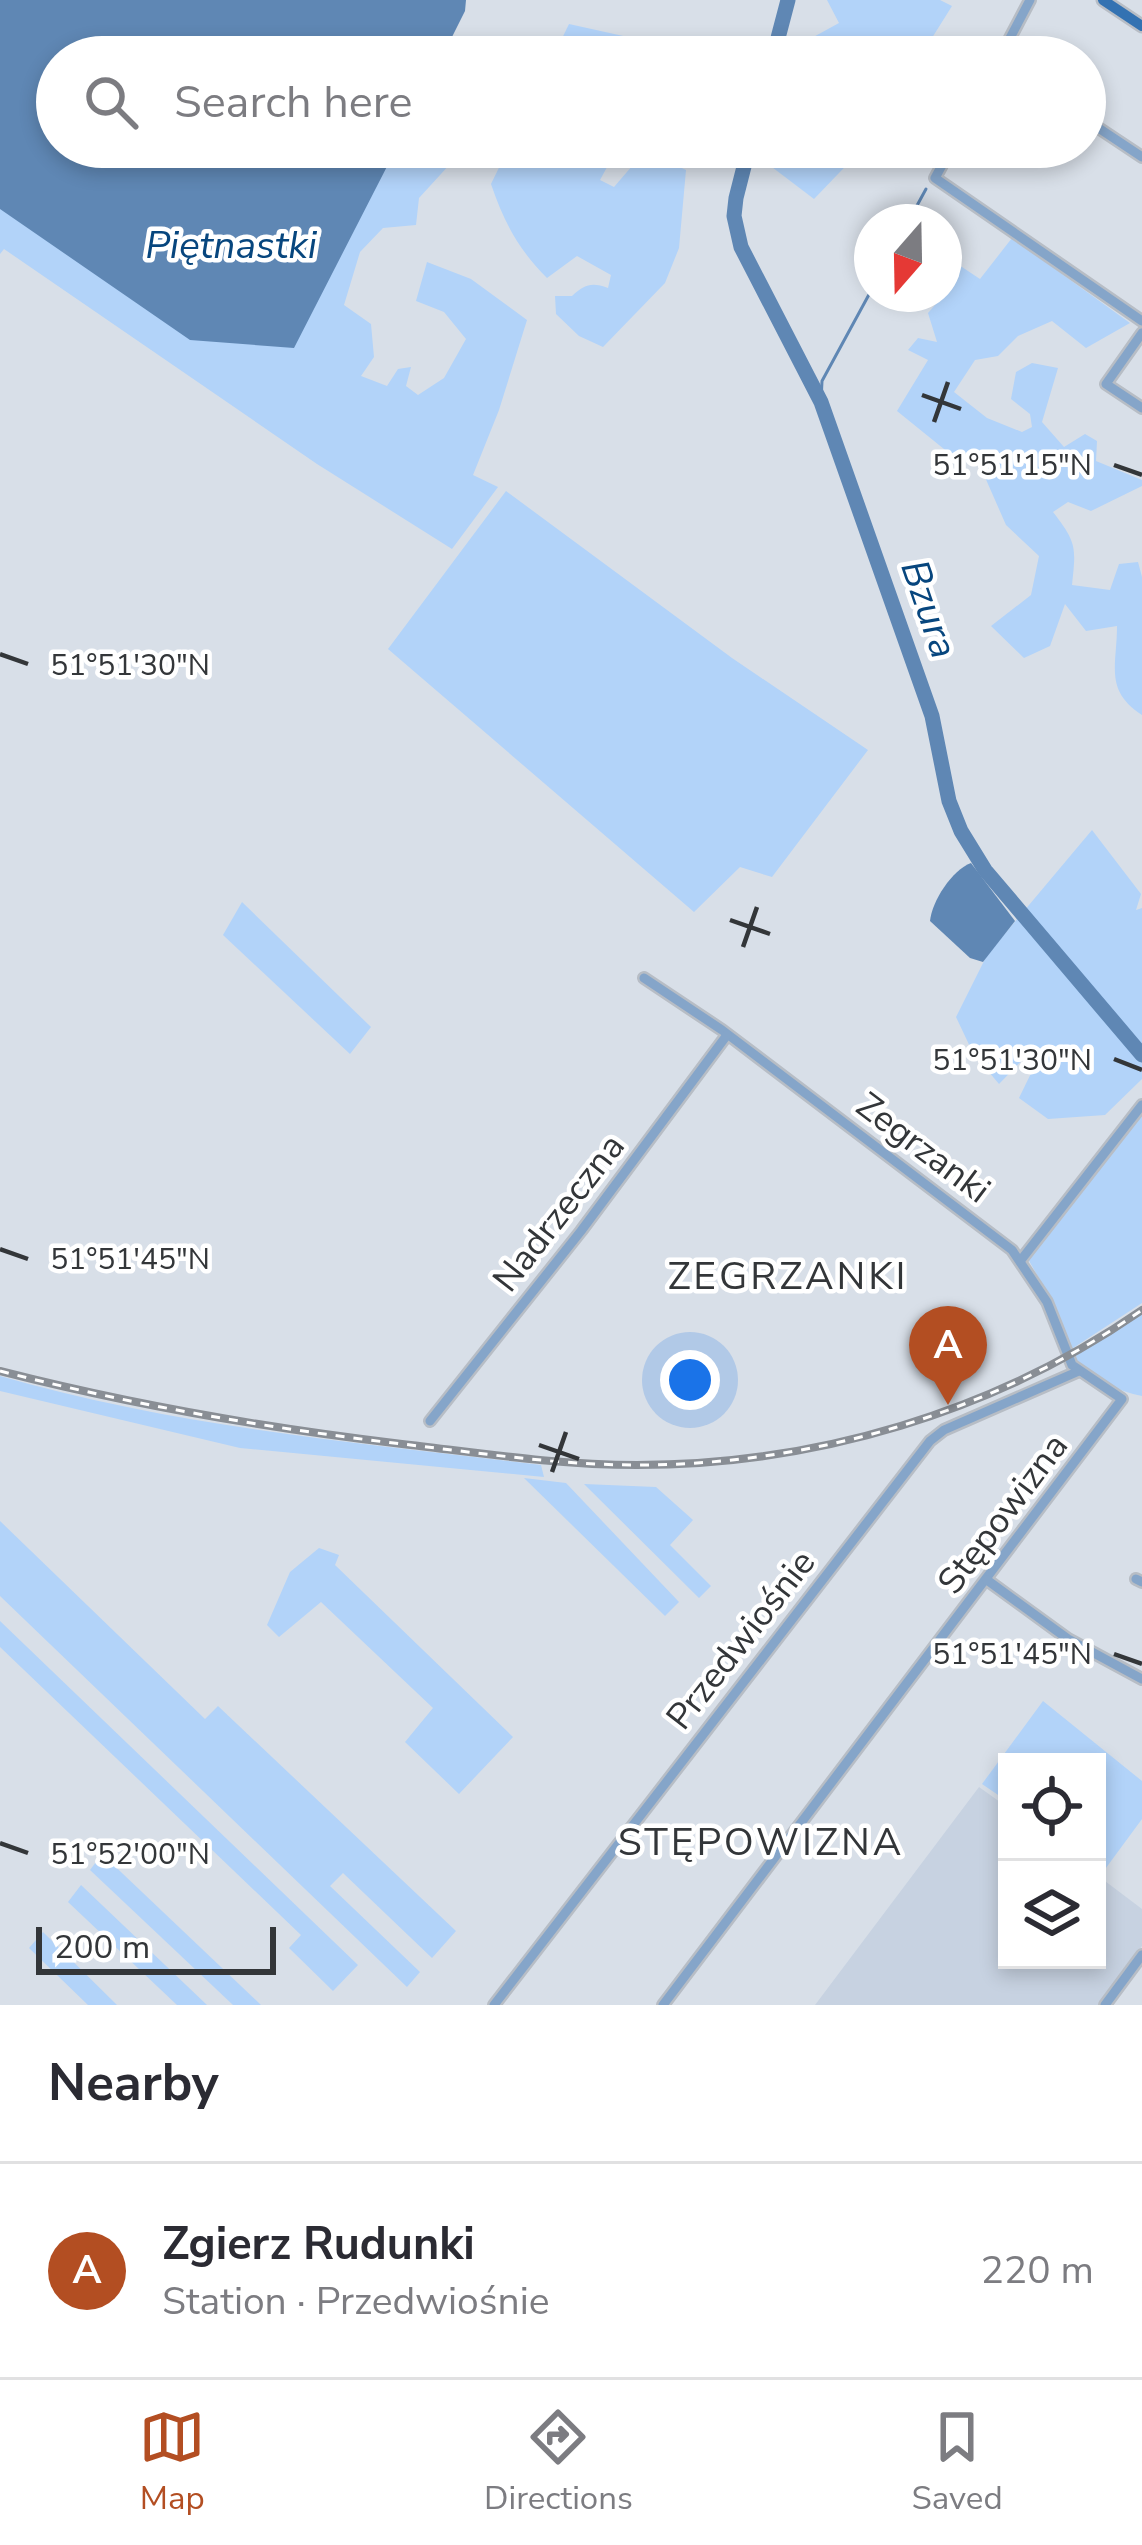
<!DOCTYPE html>
<html lang="en">
<head>
<meta charset="utf-8">
<style>
	:root { --surface:#fff; --page:#f7f7f7; --text:#2b2b33; --muted:#7c7c81; --line:#e1e1e2; --accent:#b34e22 }
	body { margin:0; font-family:"Nunito Sans",sans-serif; background:var(--page); color:var(--text) }
	.controls { position:absolute; right:36px; bottom:36px; display:grid; overflow:hidden; border-radius:0px; box-shadow:0 6px 18px #0003 }
	.controls button { width:108px; height:108px; display:grid; place-items:center; padding:0; border:0; border-bottom:3px solid var(--line); background:var(--surface); color:var(--text); font:60px sans-serif }
	.compass { position:absolute; left:854px; top:204px; width:108px; height:108px; border-radius:50%; background:var(--surface); box-shadow:0 6px 18px #0003; rotate:200deg }
	.scale { position:absolute; left:36px; bottom:30px; width:240px; box-sizing:border-box; padding-left:12px; border:6px solid #333639; border-top:0; font-size:33px; line-height:42px; white-space:nowrap; color:#333639; -webkit-text-stroke:9px #fff; paint-order:stroke }
	.you { position:absolute; left:690px; top:1380px; width:42px; height:42px; margin:-30px; border:9px solid #fff; border-radius:50%; background:#1a73e8; box-shadow:0 0 0 18px #1a73e833 }
	.badge { display:grid; place-items:center; width:78px; height:78px; border-radius:50%; background:var(--accent); color:#fff; font-size:39px; font-weight:700 }
	.pin { position:absolute; translate:-50% -99px; filter:drop-shadow(0 3px 6px #0008) }
	.pin::after { content:''; position:absolute; top:63px; width:42px; height:36px; background:inherit; clip-path:polygon(0 0,100% 0,50% 100%) }
	.list { margin:0; padding:0; list-style:none }
	h2 { display:flex; justify-content:space-between; align-items:center; height:156px; margin:0; padding:0 48px; font-size:51px }
	h2 small { font-size:39px; font-weight:400; color:var(--muted) }
	.list li { display:grid; grid-template-columns:78px 1fr auto; gap:36px; align-items:center; box-sizing:border-box; height:216px; padding:0 48px; border-top:3px solid var(--line) }
	.list b { display:block; font-size:45px; white-space:nowrap }
	.list p { margin:0; font-size:39px; white-space:nowrap; color:var(--muted) }
	.list em { font-size:39px; font-style:normal; color:var(--muted) }
	.icon { flex:none; width:66px; height:66px; fill:none; stroke:currentColor; stroke-width:2; stroke-linecap:round; stroke-linejoin:round }
	.map { position:relative; flex:none; width:1142px; height:2005px; overflow:hidden }
	.search { position:absolute; background:var(--surface); box-shadow:0 6px 18px #0003; left:36px; right:36px; top:36px; height:132px; display:flex; align-items:center; gap:30px; box-sizing:border-box; padding:0 42px; border-radius:66px; color:var(--muted); font-size:45px }
	.sheet { height:372px; background:var(--surface) }
	nav { display:flex; justify-content:space-around; align-items:center; box-sizing:border-box; height:168px; border-top:3px solid var(--line); background:var(--surface); font-size:33px; color:var(--muted) }
	nav a { display:grid; justify-items:center; gap:6px }
	nav .on { color:var(--accent) }
	.map>svg:first-child { display:block }
</style>
</head>
<body>
<div class="map">
<svg width="1142" height="2005" viewBox="0 0 1142 2005">
	<rect width="100%" height="100%" fill="#d8dfe8"/>
	<!-- built -->
	<path fill="#c7d2e1" d="M979,1787L1007,1807V1960H1097V1875L1142,1909V1946L1098,2005H815Z"/>
	<!-- green -->
	<g fill="#b2d3f9">
		<path d="M827,0H940L952,6L920,57H777L839,23Z"/>
		<path d="M569,24L673,47L667,57H553Z"/>
		<path d="M386,147H488L482,157L451,155V163L419,198L416,225L383,228L360,252L344,305L371,324L374,357L361,376L387,386L398,369L411,367L406,386L418,395L444,378L466,339L444,312L416,301L427,262L471,279L527,320L499,410L473,475L498,487L452,549L317,464L4,249L0,254V186Z"/>
		<path d="M509,147H618L600,180L614,187L645,151L686,170L679,248L665,283L603,347L579,336L556,314L555,296H572C585,284 592,282 608,288L611,275L577,256L547,278C518,249 504,222 491,184Z"/>
		<path d="M752,147H864L814,199L751,151Z"/>
		<path d="M1012,238L1130,323L1086,348L1052,321L1018,336L998,356L975,360L954,392L987,418L1022,432L1032,427L1030,414L1011,399L1016,372L1032,363L1058,368L1042,422L1064,447L1085,434L1097,441L1096,461L1142,480V486L1091,511L1068,502L1053,512C1077,543 1076,547 1072,585L1110,590L1119,564L1138,562L1142,577V715C1104,690 1117,666 1117,626L1086,631L1065,604L1050,646L1024,658L991,626L1031,595L1039,556L1006,525L977,459L960,462L897,411L928,360L908,350L918,338L937,342L928,313L949,289L944,286V255L980,279Z"/>
		<path d="M506,491L732,658L868,750L772,877L740,867L694,912L388,649Z"/>
		<path d="M1092,830L1141,894L1136,910L1142,908V1079L1105,1115L1048,1119L1019,1098L1038,1059L1030,1052L999,1084L973,1053L956,1017L987,955Z"/>
		<path d="M242,902L371,1027L350,1054L223,935Z"/>
		<path d="M1142,1109V1303L1070,1350L1048,1294L1028,1259Z"/>
		<path d="M1142,1314V1396C1119,1392 1087,1376 1072,1358Z"/>
		<path d="M0,1376C176,1427 359,1443 541,1465L544,1477L240,1448L0,1391Z"/>
		<path d="M524,1478L566,1483L679,1602L665,1616Z"/>
		<path d="M584,1484L656,1487L693,1520L670,1545L711,1586L699,1598Z"/>
		<path d="M0,1521L205,1719L218,1706L456,1931L432,1958L343,1873L330,1886L420,1972L407,1987L0,1596Z"/>
		<path d="M319,1548L339,1555L335,1565L513,1737L459,1794L405,1742L433,1708L321,1602L279,1637L267,1625L290,1572Z"/>
		<path d="M0,1621L358,1965L333,1991L289,1948L301,1935L0,1647Z"/>
		<path d="M1043,1701L1142,1781V1819L1103,1872L1097,1868V1762H1007V1801L982,1784Z"/>
		<path d="M102,1854L261,2005H233L90,1870Z"/>
		<path d="M81,1885L207,2005H177L68,1902Z"/>
		<path d="M43,1932L117,2005H88L29,1948Z"/>
	</g>
	<!-- water -->
	<g fill="#5f87b4">
		<path d="M0,0H466L465,11L442,57H57V147H397L294,348L190,340L0,209Z"/>
		<path d="M971,863L1015,921L983,962L970,958L930,921C932,901 952,870 971,863Z"/>
	</g>
	<g fill="none" stroke-linecap="round" stroke-linejoin="round">
		<!-- stream -->
		<g stroke="#5f87b4" stroke-width="3">
			<path d="M908,222L926,189"/>
			<path d="M821,402L822,381L872,289"/>
		</g>
		<!-- river -->
		<g stroke="#5f87b4" stroke-width="15">
			<path d="M773,57L788,0"/>
			<path d="M749,147L736,198L734,216L741,247L821,402L932,716L949,801L961,831L985,870L1142,1055"/>
		</g>
		<!-- minor casing -->
		<g stroke="#b7bdc5" stroke-width="14">
			<g id="minor">
				<path d="M1000,57L1030,0"/>
				<path d="M1085,119L1142,157"/>
				<path d="M952,147L935,178L1142,321"/>
				<path d="M1142,333L1106,384L1142,408"/>
				<path d="M644,978L722,1030L1012,1250L1047,1302L1072,1365L1122,1399L663,2005"/>
				<path d="M1021,1260L1142,1105"/>
				<path d="M430,1421L581,1231L727,1035"/>
				<path d="M1136,1579L1142,1582"/>
				<path d="M987,1580L1068,1639L1142,1679"/>
				<path d="M494,2005L930,1441L944,1430L1079,1371"/>
				<path d="M1105,2005L1142,1955"/>
			</g>
		</g>
		<!-- major casing -->
		<g stroke="#b7bdc5" stroke-width="15">
			<path id="major" d="M1103,0L1142,26"/>
		</g>
		<!-- minor -->
		<use href="#minor" stroke="#85a5c9" stroke-width="9"/>
		<!-- major -->
		<use href="#major" stroke="#3372b2" stroke-width="10"/>
		<!-- rail casing -->
		<g stroke="#898e95" stroke-width="8">
			<path id="rail" d="M0,1371C133,1405 266,1428 402,1444C480,1453 558,1465 637,1465C815,1465 995,1412 1142,1310"/>
		</g>
		<!-- rail -->
		<use href="#rail" stroke="#fff" stroke-width="3" stroke-dasharray="9" stroke-linecap="butt"/>
	</g>
	<!-- ticks -->
	<path fill="none" stroke="#333639" stroke-width="4.5" d="M922,395L961,409M934,422L948,382M1114,465L1142,475M0,654L28,664M730,920L770,934M743,947L757,907M1114,1059L1142,1070M0,1249L28,1259M539,1445L579,1459M552,1472L566,1432M1114,1654L1142,1664M0,1843L28,1853"/>
	<g text-anchor="middle" dominant-baseline="central" stroke-width="9" stroke-linejoin="round" paint-order="stroke">
		<!-- street labels -->
		<g font-size="36" fill="#333639" stroke="#fff">
			<text transform="translate(923 1148) rotate(37)">Zegrzanki</text>
			<text transform="translate(559 1213) rotate(-52)">Nadrzeczna</text>
			<text transform="translate(1003 1514) rotate(-53)">Stępowizna</text>
			<text transform="translate(741 1640) rotate(-52)">Przedwiośnie</text>
		</g>
		<!-- water labels -->
		<g font-size="39" font-style="italic" fill="#07467e" stroke="#fff">
			<text x="231" y="245">Piętnastki</text>
			<text transform="translate(929 609) rotate(71)">Bzura</text>
		</g>
		<!-- neighbourhood labels -->
		<g font-size="39" letter-spacing="3" fill="#333639" stroke="#fff">
			<text x="788" y="1276">ZEGRZANKI</text>
			<text x="761" y="1842">STĘPOWIZNA</text>
		</g>
	</g>
	<g font-size="30" text-anchor="middle" fill="#333639" stroke="#fff" stroke-width="9" stroke-linejoin="round" paint-order="stroke">
		<text x="1012" y="475">51°51'15"N</text>
		<text x="130" y="675">51°51'30"N</text>
		<text x="1012" y="1070">51°51'30"N</text>
		<text x="130" y="1269">51°51'45"N</text>
		<text x="1012" y="1664">51°51'45"N</text>
		<text x="130" y="1864">51°52'00"N</text>
	</g>
</svg>
<div class="controls">
<button><svg class="icon" aria-label="locate" viewBox="0 0 24 24"><circle cx="12" cy="12" r="6"/><path d="M12 2v4M12 18v4M2 12h4M18 12h4"/></svg></button>
<button><svg class="icon" aria-label="layers" viewBox="0 0 24 24"><path d="M12 4l9 5-9 5-9-5zM3 14l9 5 9-5"/></svg></button>
</div>
<svg class="compass" viewBox="-18 -18 36 36"><path d="M0-13l5 13h-10z" fill="#e53935"/><path d="M0 13l5-13h-10z" fill="#7c7c81"/></svg>
<div class="scale">200 m</div>
<div class="you"></div>
<div class="pin badge" style="left:948px;top:1405px">A</div>
<div class="search"><svg class="icon" aria-label="search" viewBox="0 0 24 24"><circle cx="10" cy="10" r="6"/><path d="M15 15l6 6"/></svg>Search here</div>
</div>
<section class="sheet">
<h2>Nearby<small></small></h2>
<ul class="list">
<li><span class="badge">A</span><div><b>Zgierz Rudunki</b><p>Station · Przedwiośnie</p></div><em>220 m</em></li>
</ul>
</section>
<nav>
<a class="on"><svg class="icon" aria-label="map" viewBox="0 0 24 24"><path d="M3 6l6-2 6 2 6-2v14l-6 2-6-2-6 2zM9 4v14M15 6v14"/></svg>Map</a>
<a><svg class="icon" aria-label="directions" viewBox="0 0 24 24"><path d="M12 3l9 9-9 9-9-9zM9 14v-3h6M13 9l2 2-2 2"/></svg>Directions</a>
<a><svg class="icon" aria-label="saved" viewBox="0 0 24 24"><path d="M7 4h10v16l-5-4-5 4z"/></svg>Saved</a>
</nav>
</body>
</html>
